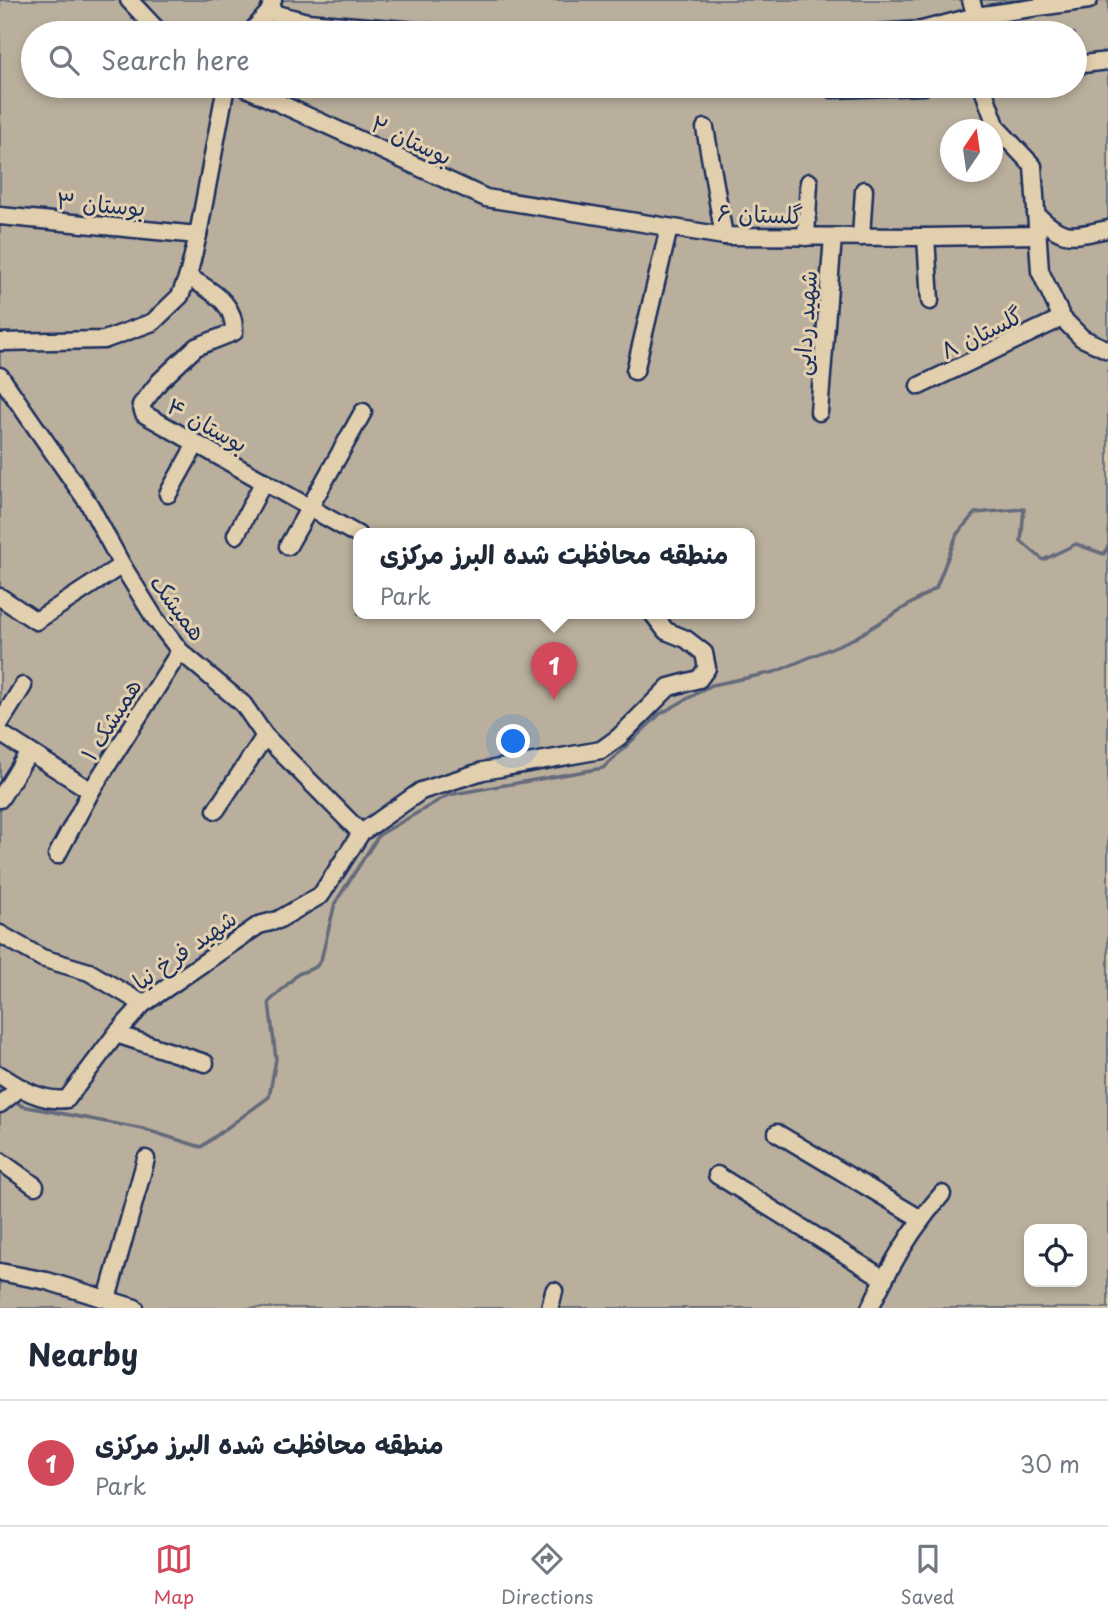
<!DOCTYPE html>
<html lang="en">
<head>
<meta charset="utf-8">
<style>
	:root { --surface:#fff; --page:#f6f6f7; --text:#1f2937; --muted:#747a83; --line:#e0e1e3; --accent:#d1495b }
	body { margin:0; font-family:"Playpen Sans","Playpen Sans Arabic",sans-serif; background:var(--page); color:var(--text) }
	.controls { position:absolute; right:21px; bottom:21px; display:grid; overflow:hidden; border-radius:14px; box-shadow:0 4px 10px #0003 }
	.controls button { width:63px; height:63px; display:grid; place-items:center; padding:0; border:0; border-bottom:2px solid var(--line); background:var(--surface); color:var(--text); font:35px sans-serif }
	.compass { position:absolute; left:940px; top:119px; width:63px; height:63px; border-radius:50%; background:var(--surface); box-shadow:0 4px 10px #0003; rotate:13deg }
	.you { position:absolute; left:514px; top:742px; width:24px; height:24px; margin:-18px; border:5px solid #fff; border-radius:50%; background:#1a73e8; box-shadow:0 0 0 10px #1a73e833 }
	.badge { display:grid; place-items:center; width:46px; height:46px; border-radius:50%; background:var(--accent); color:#fff; font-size:23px; font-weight:700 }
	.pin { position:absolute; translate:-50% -58px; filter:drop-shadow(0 2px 4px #0008) }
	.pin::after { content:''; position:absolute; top:37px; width:24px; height:21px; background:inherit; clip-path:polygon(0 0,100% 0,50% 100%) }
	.popup { position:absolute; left:353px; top:528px; width:402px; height:91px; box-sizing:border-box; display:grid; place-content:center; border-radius:14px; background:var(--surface); filter:drop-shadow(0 2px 5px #0005); font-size:23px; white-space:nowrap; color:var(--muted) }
	.popup b { font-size:26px; color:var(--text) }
	.popup::after { content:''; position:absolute; left:50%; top:100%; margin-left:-14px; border:14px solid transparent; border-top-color:var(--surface) }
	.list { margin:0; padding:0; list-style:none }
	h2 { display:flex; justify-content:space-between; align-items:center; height:91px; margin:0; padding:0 28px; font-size:30px }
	h2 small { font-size:23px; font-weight:400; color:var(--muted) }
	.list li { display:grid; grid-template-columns:46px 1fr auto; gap:21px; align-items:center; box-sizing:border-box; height:126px; padding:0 28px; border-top:2px solid var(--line) }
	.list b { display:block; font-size:26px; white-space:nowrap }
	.list p { margin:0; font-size:23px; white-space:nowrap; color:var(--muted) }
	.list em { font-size:23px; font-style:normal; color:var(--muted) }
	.icon { flex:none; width:38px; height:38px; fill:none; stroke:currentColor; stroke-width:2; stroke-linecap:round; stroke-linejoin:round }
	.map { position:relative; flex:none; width:1108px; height:1308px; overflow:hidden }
	.search { position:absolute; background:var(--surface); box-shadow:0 4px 10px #0003; left:21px; right:21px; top:21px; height:77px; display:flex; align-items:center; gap:18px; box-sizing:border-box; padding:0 24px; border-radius:38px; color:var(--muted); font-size:26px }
	.sheet { height:217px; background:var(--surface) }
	nav { display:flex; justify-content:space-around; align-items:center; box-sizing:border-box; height:98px; border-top:2px solid var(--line); background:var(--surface); font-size:19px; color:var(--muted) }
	nav a { display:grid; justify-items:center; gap:4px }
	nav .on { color:var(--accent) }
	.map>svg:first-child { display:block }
</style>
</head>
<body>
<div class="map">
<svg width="1108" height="1308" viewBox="0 0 1108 1308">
	<rect width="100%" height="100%" fill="#d6c5a8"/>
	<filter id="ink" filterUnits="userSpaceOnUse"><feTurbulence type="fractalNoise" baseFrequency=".0143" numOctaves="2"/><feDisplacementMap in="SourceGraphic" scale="14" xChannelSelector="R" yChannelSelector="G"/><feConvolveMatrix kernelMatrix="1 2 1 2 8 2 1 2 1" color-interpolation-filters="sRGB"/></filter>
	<g filter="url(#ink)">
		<!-- green -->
		<path fill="#baaf9d" stroke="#6a6f7e" stroke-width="2" fill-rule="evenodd" d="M0,0H1108V1308H0ZM33,33H1075V86H33ZM950,130H992V172H950ZM358,534H750V614H358ZM1029,1229H1082V1282H1029Z"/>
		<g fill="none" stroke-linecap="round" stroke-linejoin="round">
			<!-- stream -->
			<path stroke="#656a7b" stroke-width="3.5" d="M13,1100L22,1106L143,1129L201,1147L269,1097L276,1059L269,1002L298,974L316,967L321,960L335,903L379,835L448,795L603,768L660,714L712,685L775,672L855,638L936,588L957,534L975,513L1024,509L1021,541L1043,560L1076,544L1104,554L1108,546"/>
			<!-- minor casing -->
			<g stroke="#1b2f5e" stroke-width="21">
				<g id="minor">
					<path d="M129,0L160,33"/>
					<path d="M971,0L976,16L977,33"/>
					<path d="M269,12L307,22L441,33"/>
					<path d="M250,33L269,12L273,0"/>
					<path d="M876,33L922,30L976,16L1089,0"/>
					<path d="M1075,65L1108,61"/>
					<path d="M242,86L486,198L724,236L926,237L1036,235"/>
					<path d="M982,86L997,128L1033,166L1040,271L1062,318L1082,338L1108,350"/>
					<path d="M832,89L924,86"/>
					<path d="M705,128L724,236"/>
					<path d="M1036,214C1064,242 1072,236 1108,229"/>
					<path d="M0,216L198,235"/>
					<path d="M806,237L809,182"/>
					<path d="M861,237L864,190"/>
					<path d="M926,237L930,301"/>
					<path d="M188,276C211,292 235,301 234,332L196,347L160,381L141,405L144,414L358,535"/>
					<path d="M0,342L104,340L153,322L180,296L188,276L198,235L226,86"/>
					<path d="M635,371L669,228"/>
					<path d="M0,376L89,504L122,565L154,617L180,651L243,704L265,736L361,833"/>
					<path d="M919,386L1062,318"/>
					<path d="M819,412L833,237"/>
					<path d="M168,494L196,444"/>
					<path d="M236,535L264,481"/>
					<path d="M288,546L363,412"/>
					<path d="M0,597L36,621L122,565"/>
					<path d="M0,723L23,686"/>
					<path d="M0,733L91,791L180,651"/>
					<path d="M0,799L29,752"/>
					<path d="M216,810L265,736"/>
					<path d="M57,855L91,791"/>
					<path d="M0,934L42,958L89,972L143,1004"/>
					<path d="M116,1034L205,1063"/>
					<path d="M0,1075C21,1089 42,1102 67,1099L116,1034L143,1004L259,925L278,920L321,895L361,833L421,791L483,771L601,750L619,737L669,687L699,679L707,668L704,653L686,639L666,631L653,614"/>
					<path d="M0,1104L20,1088"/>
					<path d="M777,1133L921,1219"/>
					<path d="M0,1161L35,1186"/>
					<path d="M717,1175L883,1278"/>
					<path d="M0,1272L47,1281L135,1308"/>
					<path d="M107,1299L146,1159"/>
					<path d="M550,1308L554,1291"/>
					<path d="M870,1308C889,1267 912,1228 942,1194"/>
				</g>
			</g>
			<!-- minor -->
			<use href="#minor" stroke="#e2cfad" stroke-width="16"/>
		</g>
	</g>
	<g text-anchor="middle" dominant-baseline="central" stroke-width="6" stroke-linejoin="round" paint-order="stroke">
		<!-- street labels -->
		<g font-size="23" fill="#1b2f5e" stroke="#e2cfad">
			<text transform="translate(412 139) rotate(25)">بوستان ۲</text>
			<text transform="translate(101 203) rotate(5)">بوستان ۳</text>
			<text transform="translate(760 213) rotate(2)">گلستان ۶</text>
			<text transform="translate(804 323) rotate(-86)">شهید ردایی</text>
			<text transform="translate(981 332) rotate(-26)">گلستان ۸</text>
			<text transform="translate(208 424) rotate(29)">بوستان ۴</text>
			<text transform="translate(179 607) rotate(53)">همیشک</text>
			<text transform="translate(110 719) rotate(-58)">همیشک ۱</text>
			<text transform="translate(184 949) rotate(-35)">شهید فرخ نیا</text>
		</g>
	</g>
</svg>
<div class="controls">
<button><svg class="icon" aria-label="locate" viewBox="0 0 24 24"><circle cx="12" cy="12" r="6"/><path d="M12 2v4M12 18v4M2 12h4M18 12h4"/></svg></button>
</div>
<svg class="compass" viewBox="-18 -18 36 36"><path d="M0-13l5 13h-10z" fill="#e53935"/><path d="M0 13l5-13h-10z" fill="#747a83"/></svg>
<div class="you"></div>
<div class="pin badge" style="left:554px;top:700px">1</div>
<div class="popup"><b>منطقه محافظت شده البرز مرکزی</b>Park</div>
<div class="search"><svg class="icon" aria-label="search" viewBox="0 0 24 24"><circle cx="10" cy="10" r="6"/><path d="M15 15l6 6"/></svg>Search here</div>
</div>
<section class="sheet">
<h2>Nearby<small></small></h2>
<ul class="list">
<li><span class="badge">1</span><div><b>منطقه محافظت شده البرز مرکزی</b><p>Park</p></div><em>30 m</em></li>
</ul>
</section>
<nav>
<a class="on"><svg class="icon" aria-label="map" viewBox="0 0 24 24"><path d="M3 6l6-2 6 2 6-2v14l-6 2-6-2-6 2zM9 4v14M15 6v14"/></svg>Map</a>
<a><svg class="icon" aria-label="directions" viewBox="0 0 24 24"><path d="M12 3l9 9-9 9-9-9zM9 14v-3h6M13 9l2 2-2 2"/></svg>Directions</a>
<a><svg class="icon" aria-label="saved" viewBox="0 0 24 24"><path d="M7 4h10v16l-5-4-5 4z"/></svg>Saved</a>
</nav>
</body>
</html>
